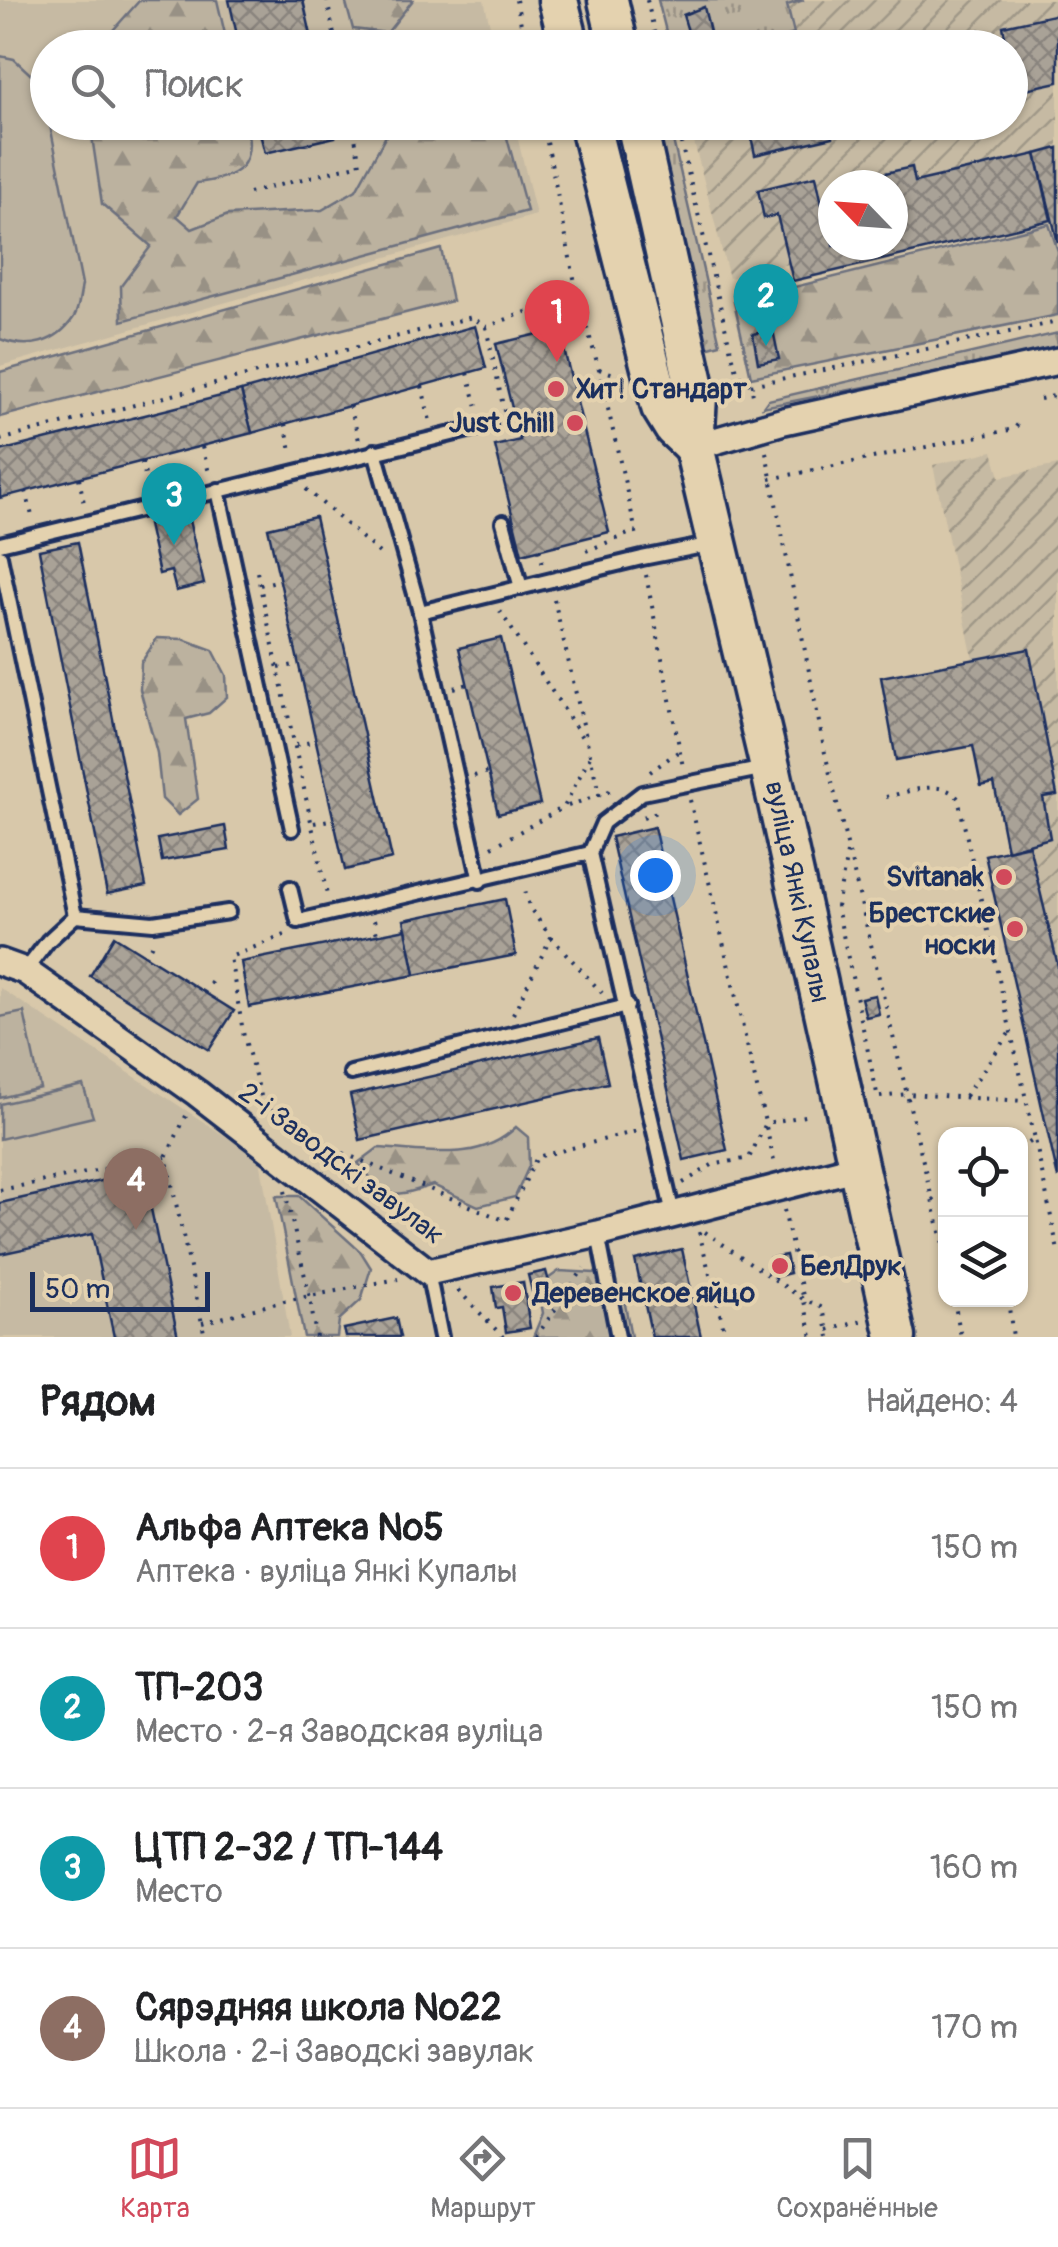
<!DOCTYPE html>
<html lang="ru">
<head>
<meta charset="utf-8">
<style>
	:root { --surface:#fff; --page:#f6f6f6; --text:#202124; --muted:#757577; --line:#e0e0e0; --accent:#d1495b }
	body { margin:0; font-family:Pangolin,sans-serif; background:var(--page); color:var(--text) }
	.controls { position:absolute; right:30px; bottom:30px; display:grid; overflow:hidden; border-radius:20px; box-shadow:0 2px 8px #0004 }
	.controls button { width:90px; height:90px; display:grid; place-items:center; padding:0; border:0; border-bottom:2px solid var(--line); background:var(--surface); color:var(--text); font:50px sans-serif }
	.compass { position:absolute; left:818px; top:170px; width:90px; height:90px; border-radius:50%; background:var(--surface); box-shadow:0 2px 8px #0004; rotate:295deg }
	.scale { position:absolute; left:30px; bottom:25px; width:180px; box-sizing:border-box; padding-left:10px; border:5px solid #1b2f5e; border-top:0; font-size:28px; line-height:35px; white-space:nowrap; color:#1b2f5e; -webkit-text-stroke:8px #e4d2af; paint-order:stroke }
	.you { position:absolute; left:655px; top:875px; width:35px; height:35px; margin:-25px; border:8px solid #fff; border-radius:50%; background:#1a73e8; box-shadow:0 0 0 15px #1a73e833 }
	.badge { display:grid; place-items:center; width:65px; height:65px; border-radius:50%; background:var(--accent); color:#fff; font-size:32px; font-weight:700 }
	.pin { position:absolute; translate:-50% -82px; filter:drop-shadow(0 2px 5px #0008) }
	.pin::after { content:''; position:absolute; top:52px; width:35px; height:30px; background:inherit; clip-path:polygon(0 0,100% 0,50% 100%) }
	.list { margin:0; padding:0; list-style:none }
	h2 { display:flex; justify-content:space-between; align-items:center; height:130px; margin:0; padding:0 40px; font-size:42px }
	h2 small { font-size:32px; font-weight:400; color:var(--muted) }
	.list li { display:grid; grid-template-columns:65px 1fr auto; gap:30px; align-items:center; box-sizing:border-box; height:160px; padding:0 40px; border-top:2px solid var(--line) }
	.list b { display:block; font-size:38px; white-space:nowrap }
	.list p { margin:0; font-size:32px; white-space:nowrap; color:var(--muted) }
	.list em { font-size:32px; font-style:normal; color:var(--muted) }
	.icon { flex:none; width:55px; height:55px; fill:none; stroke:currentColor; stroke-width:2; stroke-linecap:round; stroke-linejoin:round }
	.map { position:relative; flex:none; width:1058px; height:1337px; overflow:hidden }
	.search { position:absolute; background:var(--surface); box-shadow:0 2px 8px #0004; left:30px; right:30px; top:30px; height:110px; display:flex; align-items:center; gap:25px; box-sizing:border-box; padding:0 35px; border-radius:55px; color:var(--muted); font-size:38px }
	.sheet { height:770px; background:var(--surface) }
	nav { display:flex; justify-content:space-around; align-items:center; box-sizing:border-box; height:140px; border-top:2px solid var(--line); background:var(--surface); font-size:28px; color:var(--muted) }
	nav a { display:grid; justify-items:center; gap:5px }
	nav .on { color:var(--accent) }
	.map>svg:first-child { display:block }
</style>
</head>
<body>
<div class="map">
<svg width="1058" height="1337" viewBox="0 0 1058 1337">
	<defs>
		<pattern id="industrial-furrows" width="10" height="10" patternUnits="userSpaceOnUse" patternTransform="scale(2.5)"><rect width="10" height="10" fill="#c6baa3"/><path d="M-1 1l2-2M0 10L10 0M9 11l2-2" fill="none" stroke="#a09888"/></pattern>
		<pattern id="grass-tufts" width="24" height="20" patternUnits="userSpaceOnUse" patternTransform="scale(2.5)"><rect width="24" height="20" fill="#bcb29f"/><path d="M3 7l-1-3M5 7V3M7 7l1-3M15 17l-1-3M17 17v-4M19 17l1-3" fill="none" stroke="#989185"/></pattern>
		<pattern id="forest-firs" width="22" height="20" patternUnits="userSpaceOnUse" patternTransform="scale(2.5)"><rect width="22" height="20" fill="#bcb29f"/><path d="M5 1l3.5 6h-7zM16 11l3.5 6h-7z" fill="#989185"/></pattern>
		<pattern id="building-cross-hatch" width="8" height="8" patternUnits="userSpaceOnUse" patternTransform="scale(2.5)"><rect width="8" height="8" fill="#a9a297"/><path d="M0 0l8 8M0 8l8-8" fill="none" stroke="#89847e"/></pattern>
	</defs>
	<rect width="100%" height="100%" fill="#d8c8aa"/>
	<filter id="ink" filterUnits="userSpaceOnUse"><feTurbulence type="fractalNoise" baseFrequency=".01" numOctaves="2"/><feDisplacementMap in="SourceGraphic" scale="20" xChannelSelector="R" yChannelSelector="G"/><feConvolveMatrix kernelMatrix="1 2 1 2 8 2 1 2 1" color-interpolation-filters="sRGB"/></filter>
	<g filter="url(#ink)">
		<!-- built -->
		<g fill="#c6baa3">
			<path d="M0,0H484L495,47L48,48V122L514,123L536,215L0,366Z"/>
			<path d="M0,988L260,1159L290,1337H0Z"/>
		</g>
		<!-- industrial -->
		<g fill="url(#industrial-furrows)" fill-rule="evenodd">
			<path d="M658,0H1058V243L1051,220L793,281L788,264L729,278L689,123L1010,122V48L670,47ZM833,185H893V245H833Z"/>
			<path d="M993,451L1000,477L1058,465V1178L985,855L1007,849L995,784L981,786L973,746L896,760L881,677L973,659L933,465Z"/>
		</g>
		<!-- grass -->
		<g fill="url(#grass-tufts)" stroke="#6c707e" stroke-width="2.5">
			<path d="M658,0H804L787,5L794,34L752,48L670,47Z"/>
			<path d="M607,123H618L671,357L662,359Z"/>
			<path d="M654,123H669L720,344L706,348Z"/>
			<path d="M1058,333V349L763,407L768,400Z"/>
		</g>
		<!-- forest -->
		<g fill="url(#forest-firs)" stroke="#6c707e" stroke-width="2.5">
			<path d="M140,0H217L228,47H98Z"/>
			<path d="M345,0H413L387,33L353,29Z"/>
			<path d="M90,123H246C257,167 237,178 197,183L177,216L192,229L228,215L322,210L356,190L393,123H503L527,211L122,321L121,286L151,246L102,204Z"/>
			<path d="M1049,224L1058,251V315L751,377L734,302Z"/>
			<path d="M441,249L452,301L0,417V372Z"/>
			<path d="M157,638L183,639L213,650L226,675L227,697L209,713L186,719L198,799L178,815L162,799L157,753L140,689L141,663Z"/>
			<path d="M516,1127L528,1137L529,1166L515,1197L478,1206L433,1185C389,1199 388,1199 358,1163L378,1148C425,1150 479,1164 516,1127Z"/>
			<path d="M276,1196H299L361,1252L371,1268L361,1300L339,1320L337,1337H304Z"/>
			<path d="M559,1271L595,1273L625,1304L631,1337H533L543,1313L538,1286Z"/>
		</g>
		<!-- park -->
		<g fill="#bcb29f" stroke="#6c707e" stroke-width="2.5">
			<path d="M0,56L14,59L42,85L82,285C80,295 79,309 74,317C56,344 28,350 0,339Z"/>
			<path d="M24,1012L40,1088L0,1098V1017Z"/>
			<path d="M83,1085L93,1117L0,1139V1104Z"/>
		</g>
		<!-- building -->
		<g fill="url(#building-cross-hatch)" stroke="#1b2f5e" stroke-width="2.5">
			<path d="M229,0H303L314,48H240Z"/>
			<path d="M704,7L710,32L690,38L683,15Z"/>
			<path d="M1058,14V82L1017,91L1010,48H1007L1003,26Z"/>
			<path d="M979,30L982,48H904Z"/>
			<path d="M257,122H331L335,137L265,153Z"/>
			<path d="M748,122H847L831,126L833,137L755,155Z"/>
			<path d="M891,122H945L894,134Z"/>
			<path d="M1058,148V243L1036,154Z"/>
			<path d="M1036,154L1051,220L793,281L777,215L764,218L758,190L816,176L822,204L833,202V245H893V185H865L863,178L912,167L915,182Z"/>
			<path d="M475,326L486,368L252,433L241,391Z"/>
			<path d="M559,329L609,532L522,554L495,446L520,440L496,344Z"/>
			<path d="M773,330L779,359L758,363L753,334Z"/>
			<path d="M241,391L252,433L0,498V451Z"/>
			<path d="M188,516L204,584L176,591L171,571L159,574L148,525Z"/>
			<path d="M315,517L392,859L345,870L268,528Z"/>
			<path d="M78,542L146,886L107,894L39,550Z"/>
			<path d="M501,638L540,804L498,814L459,648Z"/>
			<path d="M1029,649L1057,795L1043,797L1050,838L1007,850L994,783L981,786L973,746L896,760L881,677Z"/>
			<path d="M225,826L229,850L162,861L158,839Z"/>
			<path d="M654,827L727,1150L684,1160L611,837Z"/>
			<path d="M1029,845L1058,966V1178L985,855Z"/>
			<path d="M505,899L516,955L415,975L404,920Z"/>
			<path d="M406,929L415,975L249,1007L241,962Z"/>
			<path d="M114,936L234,1011L209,1050L90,976Z"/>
			<path d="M875,995L879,1014L866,1017L861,998Z"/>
			<path d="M598,1038L608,1083L360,1140L350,1095Z"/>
			<path d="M110,1179L114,1197L147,1190L178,1337H114L92,1234L0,1254V1203Z"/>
			<path d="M682,1249L701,1337H652L635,1260Z"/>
			<path d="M786,1255L790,1273L774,1277L770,1258Z"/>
			<path d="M546,1271L550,1286L532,1291L528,1275Z"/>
			<path d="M523,1282L530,1328L506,1332L502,1307L496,1308L493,1287Z"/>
			<path d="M396,1318L400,1337H346L344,1329Z"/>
		</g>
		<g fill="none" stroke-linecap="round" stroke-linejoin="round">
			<!-- lane casing -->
			<g stroke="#1b2f5e" stroke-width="20">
				<g id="lane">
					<path d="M375,451L420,612L642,558L713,544"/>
					<path d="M218,490L292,829"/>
					<path d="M503,522L521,588"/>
					<path d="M0,544L489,425"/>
					<path d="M0,556L75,916L48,941L25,971"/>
					<path d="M420,612L480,881"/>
					<path d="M290,888L298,921L590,853"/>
					<path d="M75,916L153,923L228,912"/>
					<path d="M351,1073L627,1006"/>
					<path d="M673,1214L590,853L603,823L642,793L765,768"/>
					<path d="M598,1234L618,1337"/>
					<path d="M428,1272L441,1337"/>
				</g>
			</g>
			<!-- street casing -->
			<g stroke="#1b2f5e" stroke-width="32">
				<g id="street">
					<path d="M694,447L784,421L1058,361"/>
					<path d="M0,962L25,971L197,1093L428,1272L598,1234L858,1167"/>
				</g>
			</g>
			<!-- primary casing -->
			<g stroke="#1b2f5e" stroke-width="45">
				<g id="primary">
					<path d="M558,0L570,48"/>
					<path d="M608,0L619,48"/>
					<path d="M589,122L661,407L674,428L694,447"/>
					<path d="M636,122L697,396L694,447L770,767L896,1337"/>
				</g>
			</g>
			<!-- path -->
			<g stroke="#1b2f5e" stroke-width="4" stroke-dasharray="2.5 8" stroke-linecap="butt">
				<path d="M327,0L337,48"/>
				<path d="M516,0L526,48"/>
				<path d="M647,0L658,48"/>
				<path d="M543,122L577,293L599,369L638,541"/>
				<path d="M676,122L731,351L738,374L751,385L754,400"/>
				<path d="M249,193L360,164L352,122"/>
				<path d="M486,327L505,415"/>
				<path d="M599,369L623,377"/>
				<path d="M468,373L477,407"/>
				<path d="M751,385L1058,322"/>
				<path d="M422,386L430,421"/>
				<path d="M1040,399L1058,395"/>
				<path d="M350,406L359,440"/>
				<path d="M285,424L292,454"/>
				<path d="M0,440L472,317L486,327L577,293"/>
				<path d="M202,447L210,476"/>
				<path d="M766,452L825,753L946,1257"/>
				<path d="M142,462L149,492"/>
				<path d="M79,478L84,503"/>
				<path d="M770,479L1014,429L1019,423"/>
				<path d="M306,489L385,558"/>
				<path d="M26,491L32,516"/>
				<path d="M539,550L543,564"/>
				<path d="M586,551L636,531"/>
				<path d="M257,572L327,895"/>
				<path d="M646,575L683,767"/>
				<path d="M260,585L280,580"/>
				<path d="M554,599L601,802"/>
				<path d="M500,611L585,742"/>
				<path d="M279,668L299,664"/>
				<path d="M454,688L469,684"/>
				<path d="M296,745L316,741"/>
				<path d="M650,772L679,751"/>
				<path d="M474,776L488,772"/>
				<path d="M886,797C909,792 941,778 958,798L1035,1139"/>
				<path d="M690,800L774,1161"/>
				<path d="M568,806L615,789"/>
				<path d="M643,817L662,810"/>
				<path d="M314,823L334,819"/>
				<path d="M492,847L564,807L590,756"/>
				<path d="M847,853L837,907L878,1098"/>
				<path d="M374,920L377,935"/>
				<path d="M285,935L230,957L244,1037L264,1106L338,1151L506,1221L537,1157L637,1131"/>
				<path d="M551,937L602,993"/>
				<path d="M145,956L152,944"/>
				<path d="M204,993L212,981"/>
				<path d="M513,1014L551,937L529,907L524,885"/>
				<path d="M965,1096L1010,1032"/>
				<path d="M880,1097L907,1094L1025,1101"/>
				<path d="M186,1116L166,1157L205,1337"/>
				<path d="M1020,1149L1035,1139L1058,1251"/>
				<path d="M683,1183L712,1165L749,1158L766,1123L810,1115"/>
				<path d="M0,1190L166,1157"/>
				<path d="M285,1191L310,1298L316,1337"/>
				<path d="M933,1200L946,1193"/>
				<path d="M784,1210L812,1337"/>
				<path d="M699,1232L726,1337"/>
				<path d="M705,1232L803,1299L823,1308L829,1337"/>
				<path d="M458,1290L503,1337"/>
				<path d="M954,1300L961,1337"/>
				<path d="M1008,1300L1013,1337"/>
				<path d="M202,1323L284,1301L398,1279"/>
				<path d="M828,1330L862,1321"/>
				<path d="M536,1337L584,1268"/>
			</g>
			<!-- lane -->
			<use href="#lane" stroke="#e4d2af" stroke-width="12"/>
			<!-- street -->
			<use href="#street" stroke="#e4d2af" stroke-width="25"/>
			<!-- primary -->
			<use href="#primary" stroke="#e4d2af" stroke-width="38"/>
		</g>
	</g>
	<!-- markers -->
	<g fill="#d1495b" stroke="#e4d2af" stroke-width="4">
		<circle cx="556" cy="389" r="10"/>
		<circle cx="575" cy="423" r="10"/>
		<circle cx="1004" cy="877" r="10"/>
		<circle cx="1015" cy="929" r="10"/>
		<circle cx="780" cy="1266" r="10"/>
		<circle cx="513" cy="1293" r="10"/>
	</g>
	<g text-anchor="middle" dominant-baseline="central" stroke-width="8" stroke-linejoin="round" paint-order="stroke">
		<!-- poi labels -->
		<g font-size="28" font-weight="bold" fill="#1b2f5e" stroke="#e4d2af" text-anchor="start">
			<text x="576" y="389">Хит! Стандарт</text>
			<text x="555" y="423" text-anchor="end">Just Chill</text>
			<text x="984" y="877" text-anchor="end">Svitanak</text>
			<text x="995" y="913" text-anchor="end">Брестские<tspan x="995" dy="32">носки</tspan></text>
			<text x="800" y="1266">БелДрук</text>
			<text x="533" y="1293">Деревенское яйцо</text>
		</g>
		<!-- street labels -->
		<g font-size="28" fill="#1b2f5e" stroke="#e4d2af">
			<text transform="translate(797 892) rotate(78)">вуліца Янкі Купалы</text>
			<text transform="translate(341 1164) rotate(37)">2-і Заводскі завулак</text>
		</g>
	</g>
</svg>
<div class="controls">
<button><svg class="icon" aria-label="locate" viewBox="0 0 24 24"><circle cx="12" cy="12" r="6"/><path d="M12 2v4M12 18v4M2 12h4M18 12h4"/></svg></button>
<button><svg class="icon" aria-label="layers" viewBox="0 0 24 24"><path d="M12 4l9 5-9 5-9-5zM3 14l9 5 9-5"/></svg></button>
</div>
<svg class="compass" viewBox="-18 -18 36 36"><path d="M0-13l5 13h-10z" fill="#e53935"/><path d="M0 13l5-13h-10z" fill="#757577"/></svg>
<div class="scale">50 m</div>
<div class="you"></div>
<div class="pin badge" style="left:557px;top:362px;background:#e0444e">1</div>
<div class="pin badge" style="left:766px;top:346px;background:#0f9aa8">2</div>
<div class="pin badge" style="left:174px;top:545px;background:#0f9aa8">3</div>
<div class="pin badge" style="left:136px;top:1230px;background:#8d6e63">4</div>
<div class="search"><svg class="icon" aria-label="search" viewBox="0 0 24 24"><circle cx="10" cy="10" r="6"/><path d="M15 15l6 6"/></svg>Поиск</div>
</div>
<section class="sheet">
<h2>Рядом<small>Найдено: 4</small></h2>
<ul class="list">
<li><span class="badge" style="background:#e0444e">1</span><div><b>Альфа Аптека №5</b><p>Аптека · вуліца Янкі Купалы</p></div><em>150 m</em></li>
<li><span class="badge" style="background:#0f9aa8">2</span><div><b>ТП-203</b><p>Место · 2-я Заводская вуліца</p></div><em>150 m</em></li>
<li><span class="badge" style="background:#0f9aa8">3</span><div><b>ЦТП 2-32 / ТП-144</b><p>Место</p></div><em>160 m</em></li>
<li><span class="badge" style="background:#8d6e63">4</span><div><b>Сярэдняя школа №22</b><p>Школа · 2-і Заводскі завулак</p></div><em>170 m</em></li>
</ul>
</section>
<nav>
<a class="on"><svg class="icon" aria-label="map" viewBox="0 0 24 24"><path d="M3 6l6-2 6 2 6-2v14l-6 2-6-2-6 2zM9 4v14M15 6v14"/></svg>Карта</a>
<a><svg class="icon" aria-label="directions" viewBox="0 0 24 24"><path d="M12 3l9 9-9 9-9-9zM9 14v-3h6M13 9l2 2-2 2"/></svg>Маршрут</a>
<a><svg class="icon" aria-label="saved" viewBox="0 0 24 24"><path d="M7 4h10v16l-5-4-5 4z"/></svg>Сохранённые</a>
</nav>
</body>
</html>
